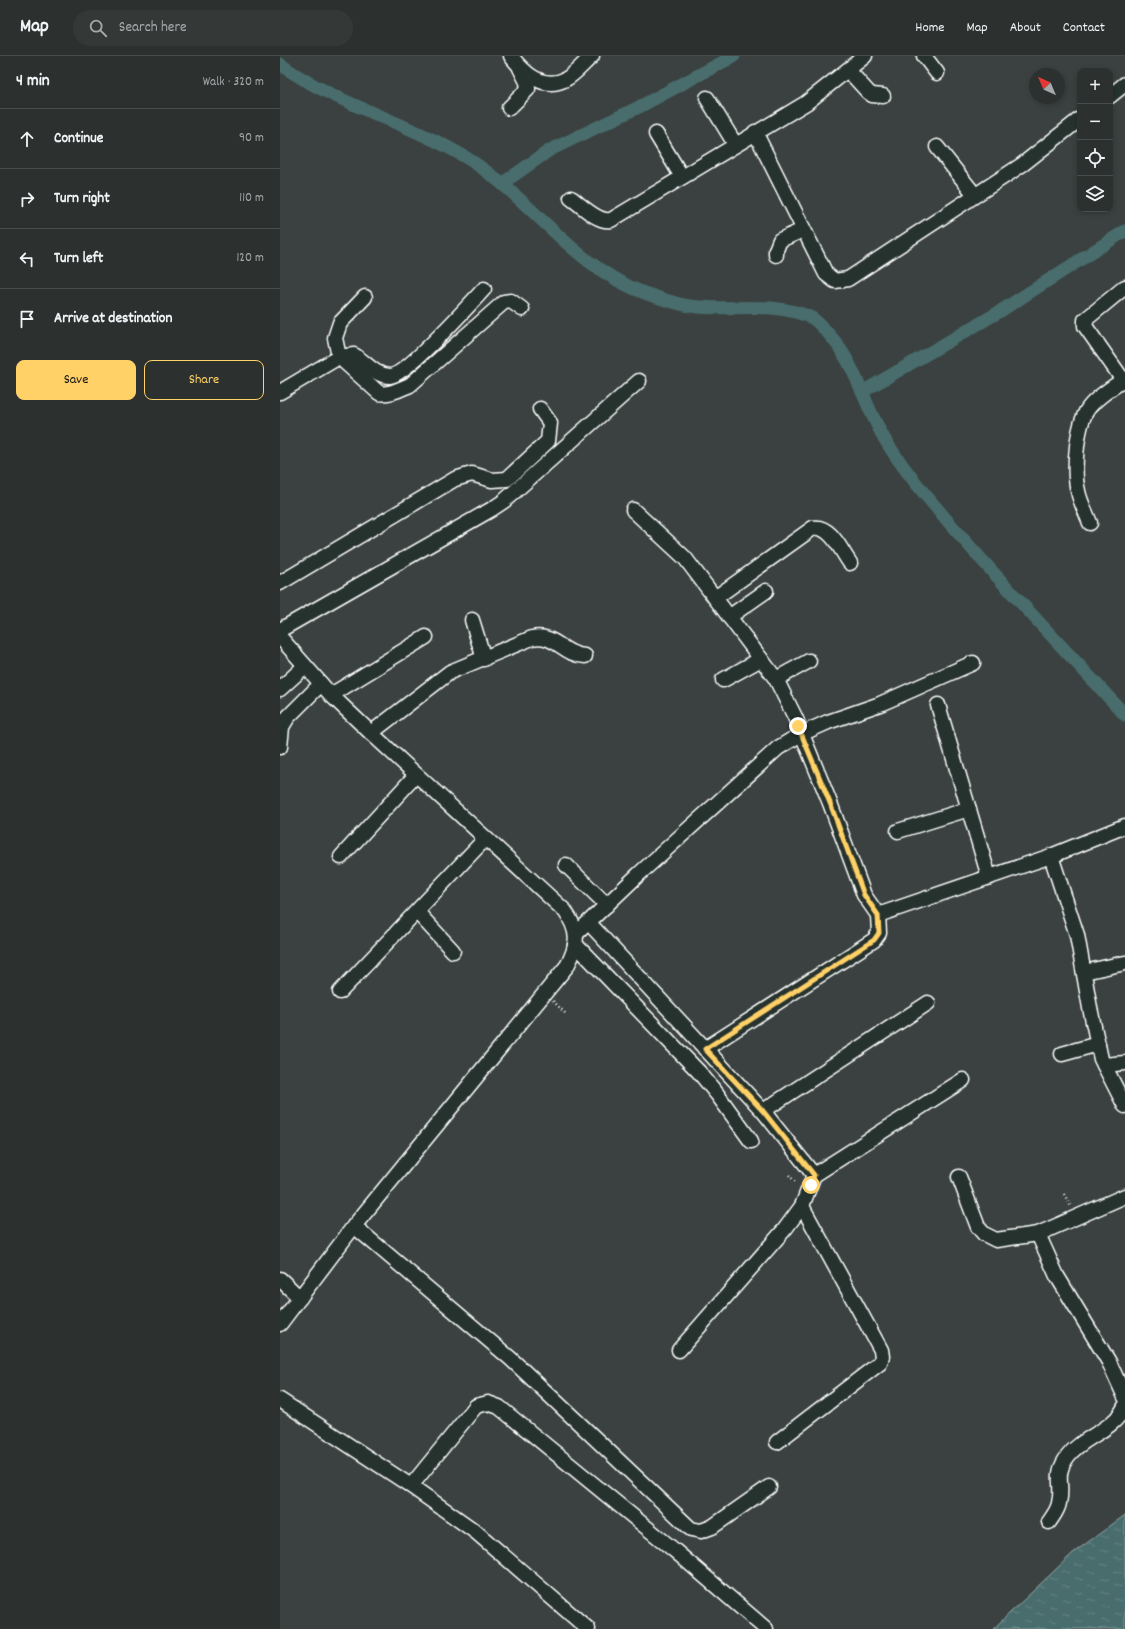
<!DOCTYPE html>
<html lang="en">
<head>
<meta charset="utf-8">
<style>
	:root { --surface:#2c3130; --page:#343938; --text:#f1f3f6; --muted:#a6a9ab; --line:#484c4c; --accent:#ffd166 }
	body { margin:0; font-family:Dekko,sans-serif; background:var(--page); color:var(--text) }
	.controls { position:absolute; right:12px; top:12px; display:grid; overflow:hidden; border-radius:8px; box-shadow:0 2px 6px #0003 }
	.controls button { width:36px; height:36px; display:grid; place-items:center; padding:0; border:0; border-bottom:1px solid var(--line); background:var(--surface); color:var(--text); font:20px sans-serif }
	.compass { position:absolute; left:749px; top:12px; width:36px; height:36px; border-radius:50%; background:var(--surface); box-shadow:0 2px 6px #0003; rotate:316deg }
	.stop { position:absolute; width:12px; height:12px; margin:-9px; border:3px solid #ffd166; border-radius:50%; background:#fff }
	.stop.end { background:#ffd166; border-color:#fff; box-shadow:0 1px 4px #0008 }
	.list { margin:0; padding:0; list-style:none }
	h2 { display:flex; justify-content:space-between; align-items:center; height:52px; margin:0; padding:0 16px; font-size:17px }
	h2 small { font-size:13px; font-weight:400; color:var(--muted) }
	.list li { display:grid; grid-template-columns:26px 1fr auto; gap:12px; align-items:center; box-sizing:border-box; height:60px; padding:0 16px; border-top:1px solid var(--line) }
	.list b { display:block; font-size:15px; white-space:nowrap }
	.list em { font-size:13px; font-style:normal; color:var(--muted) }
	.actions { display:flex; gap:8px; padding:12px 16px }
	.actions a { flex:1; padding:9px 0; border:1px solid var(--accent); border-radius:8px; text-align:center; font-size:14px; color:var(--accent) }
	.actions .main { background:var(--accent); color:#111 }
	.icon { flex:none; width:22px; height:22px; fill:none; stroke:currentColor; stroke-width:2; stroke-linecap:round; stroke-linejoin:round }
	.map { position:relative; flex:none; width:845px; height:1573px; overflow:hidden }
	header { display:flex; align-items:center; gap:24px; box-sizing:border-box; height:56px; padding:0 20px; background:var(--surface); border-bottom:1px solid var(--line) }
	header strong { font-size:19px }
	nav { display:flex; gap:22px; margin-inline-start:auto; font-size:14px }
	.search { width:280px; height:36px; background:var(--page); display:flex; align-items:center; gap:10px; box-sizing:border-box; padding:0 14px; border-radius:22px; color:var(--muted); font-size:15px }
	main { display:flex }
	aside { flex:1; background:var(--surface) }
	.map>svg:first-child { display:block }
</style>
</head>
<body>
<header>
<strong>Map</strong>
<div class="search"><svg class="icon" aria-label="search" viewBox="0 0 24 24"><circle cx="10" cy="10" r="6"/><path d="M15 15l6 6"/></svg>Search here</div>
<nav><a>Home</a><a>Map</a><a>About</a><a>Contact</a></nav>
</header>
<main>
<aside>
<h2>4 min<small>Walk · 320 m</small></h2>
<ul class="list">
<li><svg class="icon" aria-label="ahead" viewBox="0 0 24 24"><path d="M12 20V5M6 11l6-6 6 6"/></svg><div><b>Continue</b></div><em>90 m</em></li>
<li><svg class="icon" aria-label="right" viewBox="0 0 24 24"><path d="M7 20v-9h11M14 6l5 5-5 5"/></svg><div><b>Turn right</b></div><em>110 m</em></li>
<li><svg class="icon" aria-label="left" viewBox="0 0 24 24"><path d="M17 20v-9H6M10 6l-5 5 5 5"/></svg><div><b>Turn left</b></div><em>120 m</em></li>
<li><svg class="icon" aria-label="arrive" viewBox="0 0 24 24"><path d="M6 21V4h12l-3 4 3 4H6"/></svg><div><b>Arrive at destination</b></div></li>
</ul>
<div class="actions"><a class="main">Save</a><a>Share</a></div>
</aside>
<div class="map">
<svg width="845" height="1573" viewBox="0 0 845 1573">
	<defs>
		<pattern id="water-ripples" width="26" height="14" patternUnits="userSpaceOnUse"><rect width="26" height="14" fill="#496d6d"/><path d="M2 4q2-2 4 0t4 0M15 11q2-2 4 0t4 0" fill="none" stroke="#648383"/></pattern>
	</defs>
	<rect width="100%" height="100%" fill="#3a4140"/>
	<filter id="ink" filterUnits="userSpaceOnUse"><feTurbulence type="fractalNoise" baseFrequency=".025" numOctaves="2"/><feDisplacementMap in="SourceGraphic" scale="8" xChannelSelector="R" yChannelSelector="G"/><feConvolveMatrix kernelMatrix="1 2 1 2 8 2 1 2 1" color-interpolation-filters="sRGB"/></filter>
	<g filter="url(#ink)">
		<!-- water -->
		<path fill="url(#water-ripples)" stroke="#92a7a7" d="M845,1459V1573H713L793,1497Z"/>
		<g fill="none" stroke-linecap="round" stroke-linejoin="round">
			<!-- canal -->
			<g stroke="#496d6d" stroke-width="13">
				<path d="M0,8C58,50 129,66 190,104C253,144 294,212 367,238C380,242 396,248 410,250C450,256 495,244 532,262C537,265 541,270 544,273C577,305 584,353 609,390C631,424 659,455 686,486C738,545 792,601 845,659"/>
				<path d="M223,127L270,94L359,51L454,0"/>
				<path d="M582,336L719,256L845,175"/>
			</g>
			<!-- minor casing -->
			<g stroke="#fff" stroke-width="17">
				<g id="minor">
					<path d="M231,0C244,17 263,35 286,23C295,18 304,7 312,0"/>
					<path d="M644,0L657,17"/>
					<path d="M568,14L588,36L592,39L603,40"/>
					<path d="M830,40L845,28"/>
					<path d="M427,42L455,88"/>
					<path d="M229,52L248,33L247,26L240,12"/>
					<path d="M475,76L546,218L555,225L568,223L743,108L800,63"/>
					<path d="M376,78L402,121"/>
					<path d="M657,91L695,139"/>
					<path d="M291,142C301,149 318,167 331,164L526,47L585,0"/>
					<path d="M496,199V194L500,184L523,174"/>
					<path d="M85,241L60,267L55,282L59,301L74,299C86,306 95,320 110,320C126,319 190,248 204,233"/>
					<path d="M843,324L805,270V264L845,231"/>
					<path d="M0,336L59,301L99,337C110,339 120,333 130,329L224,246L231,245L242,253"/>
					<path d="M353,454L405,502L496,623L515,661L550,747L584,839L598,859L599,877L594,884L425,993"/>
					<path d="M810,467C806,456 800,446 798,435C793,415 796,364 811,349C820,339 834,330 845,323"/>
					<path d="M0,527L175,423L192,418L212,424L227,423L268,385L270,367L260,353"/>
					<path d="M435,542L533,472C551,469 561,495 570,507"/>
					<path d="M449,561L486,535"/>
					<path d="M192,564L204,603"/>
					<path d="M0,574L212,453L224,445L359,325"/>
					<path d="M0,581L51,639L91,677L285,855C299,875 299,888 287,910L74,1170L0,1268"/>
					<path d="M496,623L529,605"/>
					<path d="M443,624L481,603"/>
					<path d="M0,633L25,610"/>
					<path d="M51,639L146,581"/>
					<path d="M658,649L709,821"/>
					<path d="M91,677L170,616L252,582C275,577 283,599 305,600"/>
					<path d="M0,691L2,671L8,661L41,628"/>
					<path d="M618,775L689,753"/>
					<path d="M771,800L797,879L810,952L821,1003L845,1050"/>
					<path d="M61,801L135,720"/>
					<path d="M286,809L327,849"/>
					<path d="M137,856L173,895"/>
					<path d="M598,859L771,800L845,770"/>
					<path d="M309,867L483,1055L534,1119"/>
					<path d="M296,878L359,818L498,692L521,678L548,666L600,648L693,607"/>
					<path d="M295,888L419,1016L437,1038L471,1085"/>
					<path d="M804,916L845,907"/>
					<path d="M60,936L205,783"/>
					<path d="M782,998L818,988"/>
					<path d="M824,1009L845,1007"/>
					<path d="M483,1055L648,947"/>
					<path d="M679,1121L698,1171L704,1178L716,1184L758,1178L845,1140"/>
					<path d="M74,1170L231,1303L411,1473L421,1475L432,1471L489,1431"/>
					<path d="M758,1178L777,1220L829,1306L845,1341"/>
					<path d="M0,1223L20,1242"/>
					<path d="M399,1294L505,1173L522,1150L534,1119L683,1024"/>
					<path d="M0,1344L131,1430L196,1350L208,1347L219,1351L394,1494L486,1573"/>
					<path d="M497,1386L600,1307L602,1301L601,1294L522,1150"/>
					<path d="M131,1430L196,1476L308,1573"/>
					<path d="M769,1466C773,1460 778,1454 779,1447C784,1427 773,1420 788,1400C803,1380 834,1375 845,1350"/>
				</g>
			</g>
			<!-- path -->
			<g stroke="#fff" stroke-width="2.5" stroke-dasharray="1 3" stroke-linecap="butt">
				<path d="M273,945L287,959"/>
				<path d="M509,1119L517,1128"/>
				<path d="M784,1138L791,1151"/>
			</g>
			<!-- minor -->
			<use href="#minor" stroke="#26332d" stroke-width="14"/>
		</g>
	</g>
	<g fill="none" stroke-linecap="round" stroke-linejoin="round" filter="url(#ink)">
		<!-- route -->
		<path stroke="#ffd166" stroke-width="5" d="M518,670L550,747L584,839L598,859L599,877L594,884L425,993L483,1055L534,1119L531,1129"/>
	</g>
</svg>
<div class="controls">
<button>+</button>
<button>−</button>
<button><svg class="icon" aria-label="locate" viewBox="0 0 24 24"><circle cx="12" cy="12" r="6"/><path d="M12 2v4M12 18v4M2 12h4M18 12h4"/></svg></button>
<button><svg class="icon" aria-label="layers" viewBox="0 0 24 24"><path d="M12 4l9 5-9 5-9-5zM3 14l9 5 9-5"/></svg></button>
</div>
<svg class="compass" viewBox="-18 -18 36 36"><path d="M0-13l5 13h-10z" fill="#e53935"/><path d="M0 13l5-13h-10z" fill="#a6a9ab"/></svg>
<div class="stop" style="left:531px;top:1129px"></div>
<div class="stop end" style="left:518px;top:670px"></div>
</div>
</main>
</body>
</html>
